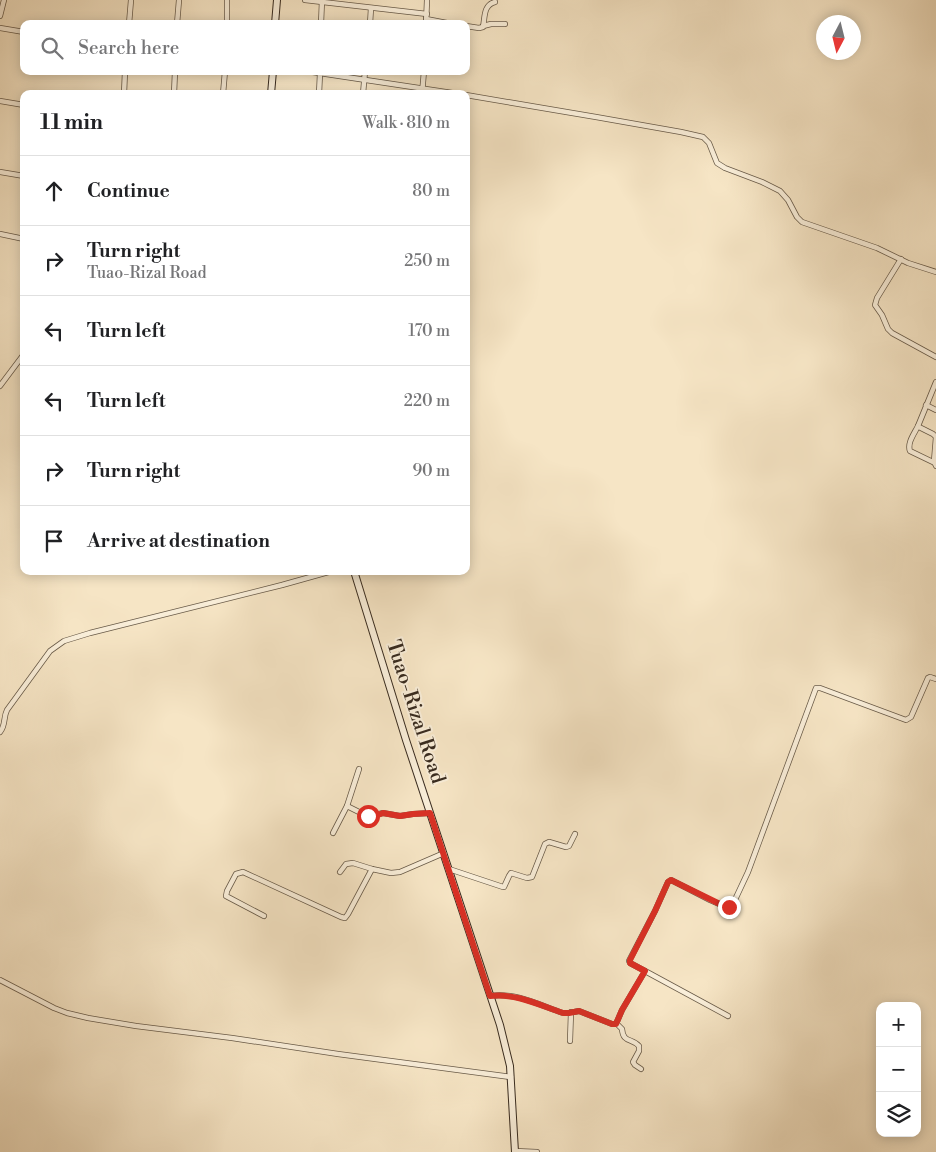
<!DOCTYPE html>
<html lang="en">
<head>
<meta charset="utf-8">
<style>
	:root { --surface:#fff; --page:#f6f6f6; --text:#202124; --muted:#757577; --line:#e0e0e0 }
	body { margin:0; font-family:"Libre Bodoni",serif; background:var(--page); color:var(--text) }
	.controls { position:absolute; right:15px; bottom:15px; display:grid; overflow:hidden; border-radius:10px; box-shadow:0 2px 12px #0003 }
	.controls button { width:45px; height:45px; display:grid; place-items:center; padding:0; border:0; border-bottom:1px solid var(--line); background:var(--surface); color:var(--text); font:25px sans-serif }
	.compass { position:absolute; left:816px; top:15px; width:45px; height:45px; border-radius:50%; background:var(--surface); box-shadow:0 2px 12px #0003; rotate:187deg }
	.stop { position:absolute; width:15px; height:15px; margin:-11px; border:4px solid #d93025; border-radius:50%; background:#fff }
	.stop.end { background:#d93025; border-color:#fff; box-shadow:0 1px 5px #0008 }
	.list { margin:0; padding:0; list-style:none }
	h2 { display:flex; justify-content:space-between; align-items:center; height:65px; margin:0; padding:0 20px; font-size:21px }
	h2 small { font-size:16px; font-weight:400; color:var(--muted) }
	.list li { display:grid; grid-template-columns:32px 1fr auto; gap:15px; align-items:center; box-sizing:border-box; height:70px; padding:0 20px; border-top:1px solid var(--line) }
	.list b { display:block; font-size:19px; white-space:nowrap }
	.list p { margin:0; font-size:16px; white-space:nowrap; color:var(--muted) }
	.list em { font-size:16px; font-style:normal; color:var(--muted) }
	.icon { flex:none; width:28px; height:28px; fill:none; stroke:currentColor; stroke-width:2; stroke-linecap:round; stroke-linejoin:round }
	.map { position:relative; flex:none; width:936px; height:1152px; overflow:hidden }
	.search { position:absolute; background:var(--surface); box-shadow:0 2px 12px #0003; left:20px; top:20px; width:450px; height:55px; display:flex; align-items:center; gap:12px; box-sizing:border-box; padding:0 18px; border-radius:10px; color:var(--muted); font-size:19px }
	.panel { position:absolute; background:var(--surface); box-shadow:0 2px 12px #0003; left:20px; top:90px; width:450px; height:485px; border-radius:10px }
	.map>svg:first-child { display:block }
</style>
</head>
<body>
<div class="map">
<svg width="936" height="1152" viewBox="0 0 936 1152">
	<rect width="100%" height="100%" fill="#f6e5c5"/>
	<filter id="stains"><feTurbulence type="fractalNoise" baseFrequency=".004" numOctaves="4"/><feColorMatrix values="0 0 0 0 .2 0 0 0 0 .09 0 0 0 0 .02 0 0 0 .5 -.17"/></filter>
	<radialGradient id="worn" r=".72"><stop offset=".6" stop-color="#630" stop-opacity="0"/><stop offset="1" stop-color="#630" stop-opacity=".3"/></radialGradient>
	<g fill="none" stroke-linecap="round" stroke-linejoin="round">
		<!-- street casing -->
		<g stroke="#685a48" stroke-width="6">
			<g id="street">
				<path d="M305,0L427,14"/>
				<path d="M0,16L4,0"/>
				<path d="M426,19L452,24"/>
				<path d="M129,24L131,0"/>
				<path d="M177,24L179,0"/>
				<path d="M227,24V0"/>
				<path d="M321,24L322,0"/>
				<path d="M370,24L371,8"/>
				<path d="M426,24L427,0"/>
				<path d="M466,26L479,28L483,27C485,18 483,5 495,2"/>
				<path d="M483,26L491,24H505"/>
				<path d="M0,28L24,32"/>
				<path d="M306,71L459,94"/>
				<path d="M124,94L125,71"/>
				<path d="M174,94L175,71"/>
				<path d="M223,94L225,71"/>
				<path d="M319,94L320,73"/>
				<path d="M363,94L365,71"/>
				<path d="M422,94L424,71"/>
				<path d="M466,95L596,117L681,132L703,137L709,143L717,163L725,168L762,182L780,191L788,200L797,217L802,222L877,248L908,263L936,272"/>
				<path d="M0,101L24,105"/>
				<path d="M0,172L24,176"/>
				<path d="M0,234L24,239"/>
				<path d="M901,259L877,298L875,305L882,315L888,329L892,333L936,357"/>
				<path d="M936,382L918,426L919,427L933,434L936,437L934,461L936,466"/>
				<path d="M0,386L24,354"/>
				<path d="M926,405L936,410"/>
				<path d="M918,426C914,434 907,443 910,451L935,463"/>
				<path d="M0,732C6,725 3,718 7,710L50,651L64,641L90,633L282,585L332,571"/>
				<path d="M347,806L363,814L371,816L383,813L400,816L413,814L430,813"/>
				<path d="M333,833L347,806L359,769"/>
				<path d="M449,869L503,887H504L509,876L511,873L527,878L532,877L545,844L549,842L566,847L569,846L575,834"/>
				<path d="M340,872L346,864L353,863L372,869L391,873L400,872L444,853"/>
				<path d="M264,916L226,896L227,891L236,874L243,872L341,917L345,918L348,914L372,869"/>
				<path d="M645,971L728,1016"/>
				<path d="M0,980L54,1008L67,1013L88,1018L136,1026L232,1038L338,1054L511,1077"/>
				<path d="M490,996C516,992 539,1005 563,1013H569L579,1011L612,1024H616L622,1010L645,971L630,963L629,961L655,911L668,882L671,880L673,881L710,900L726,907L730,906L733,904L748,872L816,688H820L906,720L911,717L928,678L930,677L936,679"/>
				<path d="M616,1023L622,1029C623,1043 632,1038 639,1046V1051L633,1062L635,1065L641,1069"/>
				<path d="M570,1041L571,1012"/>
				<path d="M515,1151L537,1152"/>
			</g>
		</g>
		<!-- secondary casing -->
		<g stroke="#382b1f" stroke-width="8">
			<g id="secondary">
				<path d="M275,24L277,0"/>
				<path d="M271,94L273,71"/>
				<path d="M354,571L406,740L500,1025L510,1066L515,1152"/>
			</g>
		</g>
		<!-- street -->
		<use href="#street" stroke="#f9eed9" stroke-width="4.5"/>
		<!-- secondary -->
		<use href="#secondary" stroke="#f9eed9" stroke-width="6"/>
	</g>
	<g fill="none" stroke-linecap="round" stroke-linejoin="round">
		<!-- route -->
		<path stroke="#d93025" stroke-width="6" d="M368,816H375L383,813L400,816L413,814L430,813L490,996C516,993 539,1005 563,1013H569L579,1011L612,1024H616L622,1010L645,971L630,963V960L655,911L668,882L671,880L673,881L726,907H729"/>
	</g>
	<g text-anchor="middle" dominant-baseline="central" stroke-width="4" stroke-linejoin="round" paint-order="stroke">
		<!-- street labels -->
		<g font-size="20" fill="#382b1f" stroke="#f9eed9">
			<text transform="translate(415 712) rotate(72)">Tuao-Rizal Road</text>
		</g>
	</g>
	<rect width="100%" height="100%" filter="url(#stains)"/>
	<rect width="100%" height="100%" fill="url(#worn)"/>
</svg>
<div class="controls">
<button>+</button>
<button>−</button>
<button><svg class="icon" aria-label="layers" viewBox="0 0 24 24"><path d="M12 4l9 5-9 5-9-5zM3 14l9 5 9-5"/></svg></button>
</div>
<svg class="compass" viewBox="-18 -18 36 36"><path d="M0-13l5 13h-10z" fill="#e53935"/><path d="M0 13l5-13h-10z" fill="#757577"/></svg>
<div class="stop" style="left:368px;top:816px"></div>
<div class="stop end" style="left:729px;top:907px"></div>
<div class="search"><svg class="icon" aria-label="search" viewBox="0 0 24 24"><circle cx="10" cy="10" r="6"/><path d="M15 15l6 6"/></svg>Search here</div>
<section class="panel">
<h2>11 min<small>Walk · 810 m</small></h2>
<ul class="list">
<li><svg class="icon" aria-label="ahead" viewBox="0 0 24 24"><path d="M12 20V5M6 11l6-6 6 6"/></svg><div><b>Continue</b></div><em>80 m</em></li>
<li><svg class="icon" aria-label="right" viewBox="0 0 24 24"><path d="M7 20v-9h11M14 6l5 5-5 5"/></svg><div><b>Turn right</b><p>Tuao-Rizal Road</p></div><em>250 m</em></li>
<li><svg class="icon" aria-label="left" viewBox="0 0 24 24"><path d="M17 20v-9H6M10 6l-5 5 5 5"/></svg><div><b>Turn left</b></div><em>170 m</em></li>
<li><svg class="icon" aria-label="left" viewBox="0 0 24 24"><path d="M17 20v-9H6M10 6l-5 5 5 5"/></svg><div><b>Turn left</b></div><em>220 m</em></li>
<li><svg class="icon" aria-label="right" viewBox="0 0 24 24"><path d="M7 20v-9h11M14 6l5 5-5 5"/></svg><div><b>Turn right</b></div><em>90 m</em></li>
<li><svg class="icon" aria-label="arrive" viewBox="0 0 24 24"><path d="M6 21V4h12l-3 4 3 4H6"/></svg><div><b>Arrive at destination</b></div></li>
</ul>
</section>
</div>
</body>
</html>
